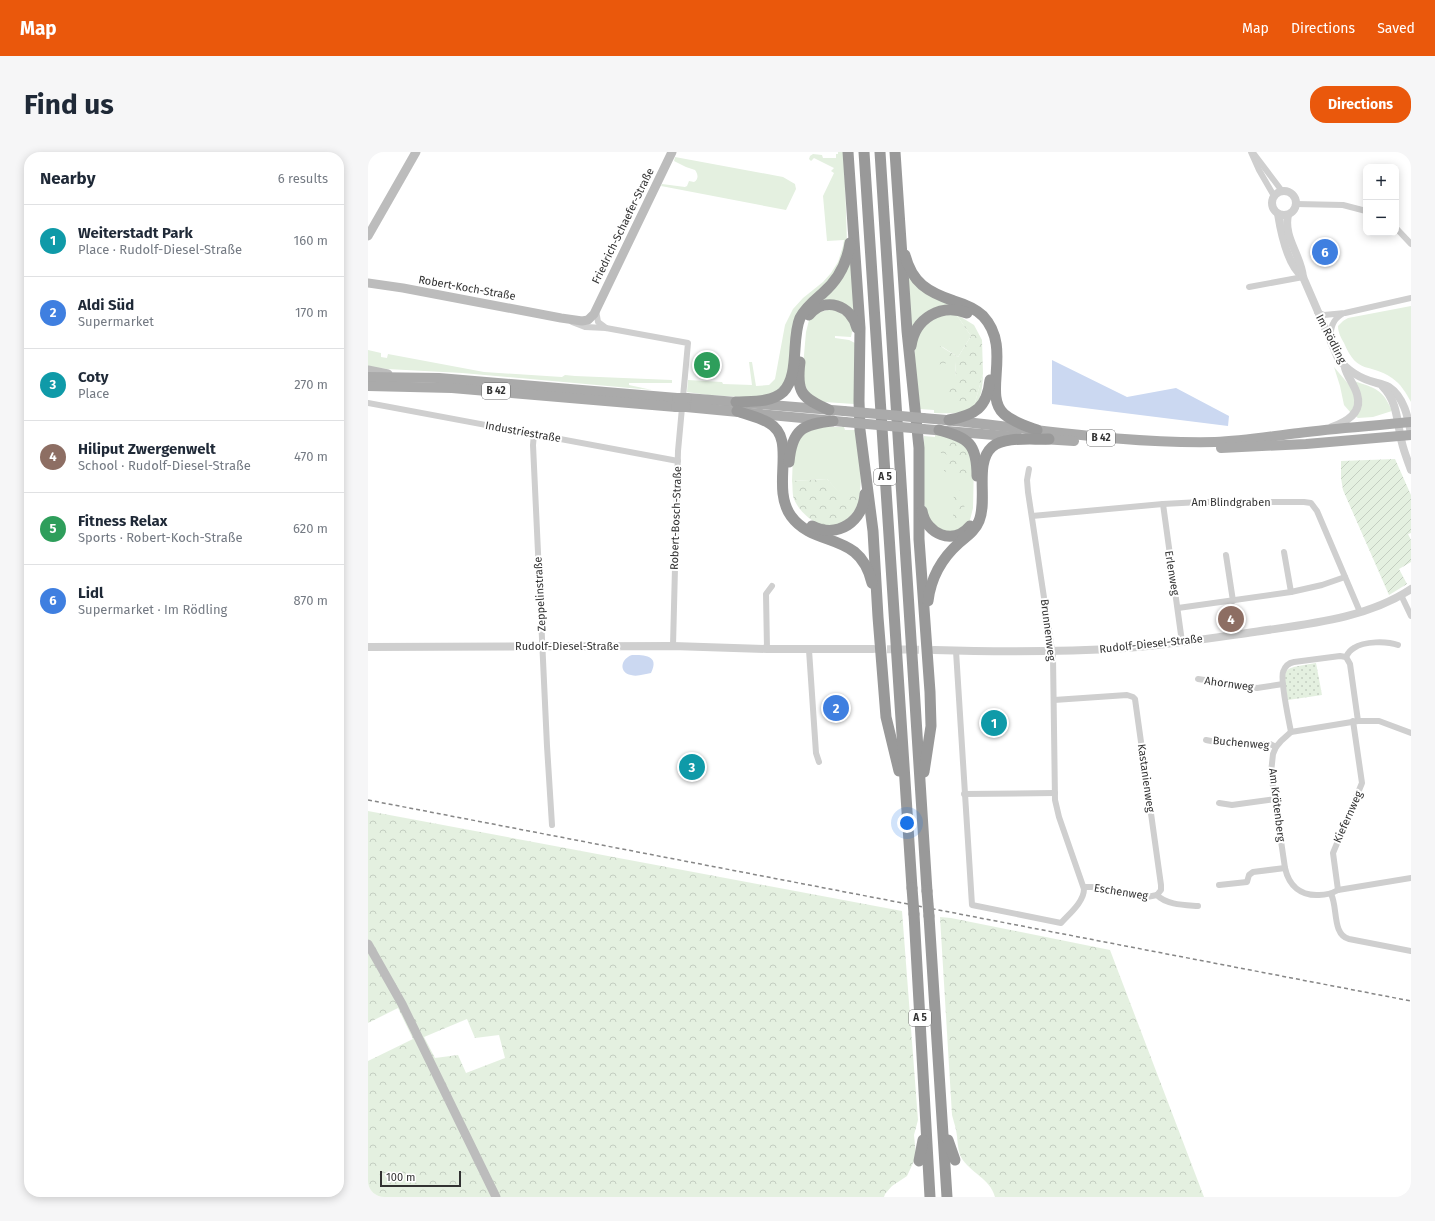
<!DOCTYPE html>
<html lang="en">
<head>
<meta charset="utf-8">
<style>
	:root { --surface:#fff; --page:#f6f6f7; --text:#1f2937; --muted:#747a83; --line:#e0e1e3; --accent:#ea580c }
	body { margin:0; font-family:"Fira Sans",sans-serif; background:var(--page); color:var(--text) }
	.controls { position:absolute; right:12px; top:12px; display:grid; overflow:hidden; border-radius:8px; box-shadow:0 2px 10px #0003 }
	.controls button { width:36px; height:36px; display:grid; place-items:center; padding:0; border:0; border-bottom:1px solid var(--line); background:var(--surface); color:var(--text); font:20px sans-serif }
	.scale { position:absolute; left:12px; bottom:10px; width:81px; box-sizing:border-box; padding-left:4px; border:2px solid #323232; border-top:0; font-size:11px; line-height:14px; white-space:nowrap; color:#323232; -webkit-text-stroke:3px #fff; paint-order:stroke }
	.you { position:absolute; left:539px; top:671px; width:14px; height:14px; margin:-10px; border:3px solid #fff; border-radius:50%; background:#1a73e8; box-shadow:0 0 0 6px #1a73e833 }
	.badge { display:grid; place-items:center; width:26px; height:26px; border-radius:50%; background:var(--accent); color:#fff; font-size:13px; font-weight:700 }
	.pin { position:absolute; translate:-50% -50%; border:2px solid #fff; box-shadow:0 1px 4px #0006 }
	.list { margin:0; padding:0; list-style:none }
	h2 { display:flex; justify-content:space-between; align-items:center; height:52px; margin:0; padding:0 16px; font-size:17px }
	h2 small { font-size:13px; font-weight:400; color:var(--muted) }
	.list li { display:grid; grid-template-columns:26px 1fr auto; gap:12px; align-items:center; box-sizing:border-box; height:72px; padding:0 16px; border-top:1px solid var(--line) }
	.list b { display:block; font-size:15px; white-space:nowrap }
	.list p { margin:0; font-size:13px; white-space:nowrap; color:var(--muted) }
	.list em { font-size:13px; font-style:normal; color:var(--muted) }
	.map { position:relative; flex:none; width:1043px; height:1045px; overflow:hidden; border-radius:16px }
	header { display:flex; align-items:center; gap:24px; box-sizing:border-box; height:56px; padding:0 20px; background:var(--accent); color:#fff }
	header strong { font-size:19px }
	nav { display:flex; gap:22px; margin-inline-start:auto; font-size:14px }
	.intro { display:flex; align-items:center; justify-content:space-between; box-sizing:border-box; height:96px; padding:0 24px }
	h1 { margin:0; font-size:28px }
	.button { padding:10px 18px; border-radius:16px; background:var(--accent); color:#fff; font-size:14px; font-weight:700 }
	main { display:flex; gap:24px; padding:0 24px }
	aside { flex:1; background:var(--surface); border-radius:16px; box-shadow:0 2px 10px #0003 }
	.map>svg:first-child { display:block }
</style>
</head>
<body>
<header>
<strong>Map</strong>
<nav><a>Map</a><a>Directions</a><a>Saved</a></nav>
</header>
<div class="intro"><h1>Find us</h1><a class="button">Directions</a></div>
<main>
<aside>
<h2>Nearby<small>6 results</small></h2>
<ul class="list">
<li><span class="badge" style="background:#0f9aa8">1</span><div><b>Weiterstadt Park</b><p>Place · Rudolf-Diesel-Straße</p></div><em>160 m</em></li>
<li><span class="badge" style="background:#3f7fe0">2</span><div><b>Aldi Süd</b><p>Supermarket</p></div><em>170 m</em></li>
<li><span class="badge" style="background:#0f9aa8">3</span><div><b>Coty</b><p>Place</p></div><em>270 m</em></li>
<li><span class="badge" style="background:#8d6e63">4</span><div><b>Hiliput Zwergenwelt</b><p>School · Rudolf-Diesel-Straße</p></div><em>470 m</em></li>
<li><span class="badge" style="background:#2e9e5b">5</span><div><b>Fitness Relax</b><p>Sports · Robert-Koch-Straße</p></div><em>620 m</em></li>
<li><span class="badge" style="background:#3f7fe0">6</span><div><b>Lidl</b><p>Supermarket · Im Rödling</p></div><em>870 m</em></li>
</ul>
</aside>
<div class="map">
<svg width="1043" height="1045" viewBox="0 0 1043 1045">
	<defs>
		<pattern id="forest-crowns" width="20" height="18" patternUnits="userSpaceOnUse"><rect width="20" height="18" fill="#e4f0e0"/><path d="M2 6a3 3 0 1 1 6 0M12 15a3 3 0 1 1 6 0" fill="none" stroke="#c4cec1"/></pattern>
		<pattern id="park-dots" width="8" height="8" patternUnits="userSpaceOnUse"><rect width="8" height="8" fill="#e4f0e0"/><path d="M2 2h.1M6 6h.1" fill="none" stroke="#c4cec1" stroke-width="1.8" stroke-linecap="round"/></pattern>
		<pattern id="garden-furrows" width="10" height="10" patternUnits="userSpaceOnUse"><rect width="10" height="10" fill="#e4f0e0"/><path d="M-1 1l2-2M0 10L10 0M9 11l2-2" fill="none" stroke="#c4cec1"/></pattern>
	</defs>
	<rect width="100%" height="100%" fill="#fff"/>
	<!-- grass -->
	<g fill="#e4f0e0">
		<path d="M470,0H476L479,91L465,126L437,154L419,226L411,239L392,246L340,243L319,240L320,228L354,230L355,232L384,233L381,210H384L388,234L401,233L407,227L417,173L425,157L435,146L455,130L463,121L470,110L475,94L476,88L459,89L455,44L466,21L463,19L466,16L446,6L443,9L441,7L442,4L445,2L454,3L455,6H468V2H470Z"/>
		<path d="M307,5L415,25L427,32L428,37L418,58L293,34L294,32L317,35L319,34L321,29L326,30C331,27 330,22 327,18L318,15L306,9Z"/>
		<path d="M483,99L488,164L453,151Z"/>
		<path d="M540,121L584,151L543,177Z"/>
		<path d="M1043,154V250C1038,241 1033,232 1024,226C1001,210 990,224 976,191C973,186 970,180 970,174L975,169L980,166Z"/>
		<path d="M463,157C477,162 488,169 483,185L467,184V186L481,188L487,191L486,252L456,250L442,244L434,226L438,180L441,168L446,162Z"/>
		<path d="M588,162L603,184L590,205L573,194L587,210L588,225L606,254L615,222C614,262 601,262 566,261V258L552,257L546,204L548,189L553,176L573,163Z"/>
		<path d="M0,198L13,201V205L19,206L20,202L116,220L194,225L197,223L207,224L304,228V231H261V233L284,238L94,221L19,217L0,215Z"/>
		<path d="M966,215L982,234L988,248L983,261L976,253L972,234Z"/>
		<path d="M986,229C1007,236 1015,237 1024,259L1005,265L990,266L987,264Z"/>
		<path d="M449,275H476L477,278H487C492,301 495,324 491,347L473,343L459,327L424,329L425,303L433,284Z"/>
		<path d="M567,283L577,284L600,295L606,311L605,356L602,368L596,375L588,380H574L558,364L556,350V284L567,285Z"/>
	</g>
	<!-- forest -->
	<g fill="url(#forest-crowns)" fill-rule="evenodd">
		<path d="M588,162L606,173L614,188L615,222L606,254L588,255L578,245L580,226L588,225L587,210L567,213L572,194L590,205L603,184Z"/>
		<path d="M581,287C605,296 600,306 600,328L596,329L585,311L583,322L576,319L578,302L573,301L570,293Z"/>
		<path d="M459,327L474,343L489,336C489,340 491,344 491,348C490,355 485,361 480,366C462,384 435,368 426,347C424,342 425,335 424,329Z"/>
		<path d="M586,338L593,339L594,341L602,345L596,352L598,367L585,366Z"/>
		<path d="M0,659L534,759L550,968L546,983L548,1003L546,1009L539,1024L524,1034L517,1042L516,1045H0V909L45,887L30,856L0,871ZM99,867L107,886L131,883L137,906L98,921L90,903L67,906L56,885Z"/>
		<path d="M572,765L583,766L742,798L836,1045H627C622,1026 602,1021 593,1005C589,997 590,987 588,978C587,973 585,967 584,963Z"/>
	</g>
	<!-- park -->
	<path fill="url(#park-dots)" d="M948,511L954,543L920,548C914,513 914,517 948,511Z"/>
	<!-- garden -->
	<path fill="url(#garden-furrows)" d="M1027,307L1043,343V381L1040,382L1043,388V410L1031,417L1039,432L1021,443L975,338L973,326V309Z"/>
	<!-- water -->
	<g fill="#cbd8f1">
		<path d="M684,208L759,245L808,236L861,264L860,274L684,252Z"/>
		<path d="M264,503C276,503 292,503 283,521C277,522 269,525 263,523C251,521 252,507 264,503Z"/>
	</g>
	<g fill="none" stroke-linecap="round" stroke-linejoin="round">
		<!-- tertiary-tunnel -->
		<path stroke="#d6d6d6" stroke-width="8" stroke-dasharray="8 4" stroke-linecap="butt" d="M507,497L564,498"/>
		<!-- minor -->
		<g stroke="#cfcfcf" stroke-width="6">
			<path d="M883,0L891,18L906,44"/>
			<path d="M886,2L914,39"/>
			<path d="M928,52L975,53L998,59"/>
			<path d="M1028,76L1043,92"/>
			<path d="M881,135L935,125"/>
			<path d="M228,158L230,170L238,176"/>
			<path d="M949,160L956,163L977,161L1043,146"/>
			<path d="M204,170L217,175L238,176L320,191L310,299L305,494"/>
			<path d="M962,186C963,176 964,168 974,162"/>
			<path d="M0,251L310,309"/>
			<path d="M166,282L165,293L179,594L184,673"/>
			<path d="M795,352L814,490"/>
			<path d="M664,364L795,352L832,350H936L943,351L949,359L992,460"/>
			<path d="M916,400L923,440"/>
			<path d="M858,403L865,449"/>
			<path d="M1033,443L1043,464"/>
			<path d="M810,456L923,440L954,433L977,425"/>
			<path d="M399,497L398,442L404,434"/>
			<path d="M441,498L448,601L451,610"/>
			<path d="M588,499L604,753L693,771C701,762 716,750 716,737L691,665L687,648L685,505L660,340L659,328L661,317"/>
			<path d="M978,505L982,512L990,569"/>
			<path d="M978,505C980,501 982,498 986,496C996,489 1019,489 1030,493"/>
			<path d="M830,527L889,536L915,532"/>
			<path d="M686,548L759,543L765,545L767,547L793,733V738L789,743"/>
			<path d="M923,580C921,569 912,528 915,520C917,514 920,511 926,510L972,504L978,505"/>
			<path d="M1043,581L1011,569H990L923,580L913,589L908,595L905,602L903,621L917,716C921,734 933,744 951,743C959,743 963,742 970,738L1043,726"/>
			<path d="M838,588L858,592H902L908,595"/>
			<path d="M596,642L687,641"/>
			<path d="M851,651L864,653L907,647"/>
			<path d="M851,733L879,730L881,723L885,720L917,716"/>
			<path d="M716,735H724L779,745L789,743"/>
			<path d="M970,738L965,701L994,631L985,569"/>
			<path d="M963,742C970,755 964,783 981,787L1043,799"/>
			<path d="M789,743C798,753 818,753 830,754"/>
			<path d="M1040,1045L1043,1043"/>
		</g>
		<!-- tertiary -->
		<g stroke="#cfcfcf" stroke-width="8">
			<circle cx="916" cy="51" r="12"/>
			<path d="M910,62C913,81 919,113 935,125"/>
			<path d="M920,63C915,85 933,103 935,125L970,206C980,220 993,227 1009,231C1013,232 1017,233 1021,235C1036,245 1040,265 1043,282"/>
			<path d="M1015,235C1030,250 1029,272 1034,291C1036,300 1040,309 1043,318"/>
			<path d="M964,275C978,270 995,261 989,242C986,232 980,226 977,216"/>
			<path d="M0,495L305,494L399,497H505"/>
			<path d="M566,498C630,500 694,500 757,496C800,493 844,486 886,480C939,472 998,467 1043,437"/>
		</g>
		<!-- secondary -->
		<g stroke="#bcbcbc" stroke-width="9">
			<path d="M0,84L48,0"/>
			<path d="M0,131L35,136L193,166L214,169L220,168L226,162L304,0"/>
			<path d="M0,218L20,222"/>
			<path d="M0,792L34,852L128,1045"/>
		</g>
		<!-- primary -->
		<g stroke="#aaa" stroke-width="10">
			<path d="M0,225L71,226L309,246"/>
			<path d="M0,234L84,236L308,255"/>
			<path d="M319,246L476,259"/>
			<path d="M318,255L477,270"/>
			<path d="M555,266C652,274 749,292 847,290C875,289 904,284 931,281C969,276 1006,274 1043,270"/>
			<path d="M555,277L650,285"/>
			<path d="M674,287L706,289"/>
			<path d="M853,296L938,292L1043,283"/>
		</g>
		<!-- motorway -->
		<g stroke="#999" stroke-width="11">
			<path d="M480,0L492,176L491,249L492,278L505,379L510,465L518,565L531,619"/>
			<path d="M496,0L544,736"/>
			<path d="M512,0L559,739"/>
			<path d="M527,0L539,179L551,296V387L562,540L563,574L556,620"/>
			<path d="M537,103C544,131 560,140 586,149C596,152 607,156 615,164C645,196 614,242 636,262C645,270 658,274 669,278"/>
			<path d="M441,163C457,144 483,153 489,176"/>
			<path d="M543,194C547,166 573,151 599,161"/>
			<path d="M432,210C428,241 434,246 461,258"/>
			<path d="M368,250C383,249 403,251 415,240C432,223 423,187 432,166C437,156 447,148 455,141C470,128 479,111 482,91"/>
			<path d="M369,259C379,263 391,265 401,271C430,287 402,335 423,364C447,397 492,378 504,431"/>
			<path d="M581,268C607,263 619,256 622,228"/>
			<path d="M571,278C601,286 609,292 609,324"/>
			<path d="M421,310C424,278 434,272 465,269"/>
			<path d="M554,359C558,382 585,394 602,374"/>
			<path d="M444,374C470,387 495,369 497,342"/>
			<path d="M560,449C563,425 573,407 591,391C599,384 607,379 611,369C620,348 606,311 624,295C636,284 665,288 681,287"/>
			<path d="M546,762L562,1045"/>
			<path d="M561,764L579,1045"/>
			<path d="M580,988L587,1008"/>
			<path d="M551,1009L555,988"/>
		</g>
		<!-- rail -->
		<path stroke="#878787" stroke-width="1.5" stroke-dasharray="4 3" stroke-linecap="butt" d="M0,648L1043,849"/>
		<!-- primary-bridge -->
		<g stroke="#aaa" stroke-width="10">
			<path d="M309,246H319"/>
			<path d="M308,255H318"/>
			<path d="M476,259L555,266"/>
			<path d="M477,270L555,277"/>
		</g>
		<!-- motorway-bridge -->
		<g stroke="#999" stroke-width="11">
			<path d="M544,736L546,762"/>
			<path d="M559,739L561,764"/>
		</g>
	</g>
	<g text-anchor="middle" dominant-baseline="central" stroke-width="4" stroke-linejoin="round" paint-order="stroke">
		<!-- shield labels -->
		<g fill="#fff" stroke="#707070" stroke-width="1">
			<rect x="114" y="231" width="28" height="16" rx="3"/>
			<rect x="719" y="278" width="28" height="16" rx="3"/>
			<rect x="506" y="317" width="22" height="16" rx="3"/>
			<rect x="541" y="858" width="22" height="16" rx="3"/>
		</g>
		<g font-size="10" font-weight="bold" fill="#323232">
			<text x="128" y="239">B 42</text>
			<text x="733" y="286">B 42</text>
			<text x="517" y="325">A 5</text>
			<text x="552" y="866">A 5</text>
		</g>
		<!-- street labels -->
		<g font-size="11" fill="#323232" stroke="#fff">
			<text transform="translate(255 74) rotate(-64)">Friedrich-Schaefer-Straße</text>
			<text transform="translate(99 136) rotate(10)">Robert-Koch-Straße</text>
			<text transform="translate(963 187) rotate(63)">Im Rödling</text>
			<text transform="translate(155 280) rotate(10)">Industriestraße</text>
			<text x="863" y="350">Am Blindgraben</text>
			<text transform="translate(308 366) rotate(-88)">Robert-Bosch-Straße</text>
			<text transform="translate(804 421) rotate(81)">Erlenweg</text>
			<text transform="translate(172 442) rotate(-93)">Zeppelinstraße</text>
			<text transform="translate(680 478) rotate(83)">Brunnenweg</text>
			<text transform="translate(783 492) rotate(-6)">Rudolf-Diesel-Straße</text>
			<text x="199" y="494">Rudolf-Diesel-Straße</text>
			<text transform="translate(861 532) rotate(8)">Ahornweg</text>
			<text transform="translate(873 591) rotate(5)">Buchenweg</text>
			<text transform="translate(778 626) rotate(82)">Kastanienweg</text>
			<text transform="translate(909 653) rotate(83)">Am Krötenberg</text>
			<text transform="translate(980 665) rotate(-66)">Kiefernweg</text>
			<text transform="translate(753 740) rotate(9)">Eschenweg</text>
		</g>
	</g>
</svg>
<div class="controls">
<button>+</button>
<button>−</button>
</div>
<div class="scale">100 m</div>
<div class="you"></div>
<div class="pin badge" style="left:626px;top:571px;background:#0f9aa8">1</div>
<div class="pin badge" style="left:468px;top:556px;background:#3f7fe0">2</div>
<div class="pin badge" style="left:324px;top:615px;background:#0f9aa8">3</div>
<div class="pin badge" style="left:863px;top:467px;background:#8d6e63">4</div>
<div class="pin badge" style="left:339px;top:213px;background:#2e9e5b">5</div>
<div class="pin badge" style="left:957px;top:100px;background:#3f7fe0">6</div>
</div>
</main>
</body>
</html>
